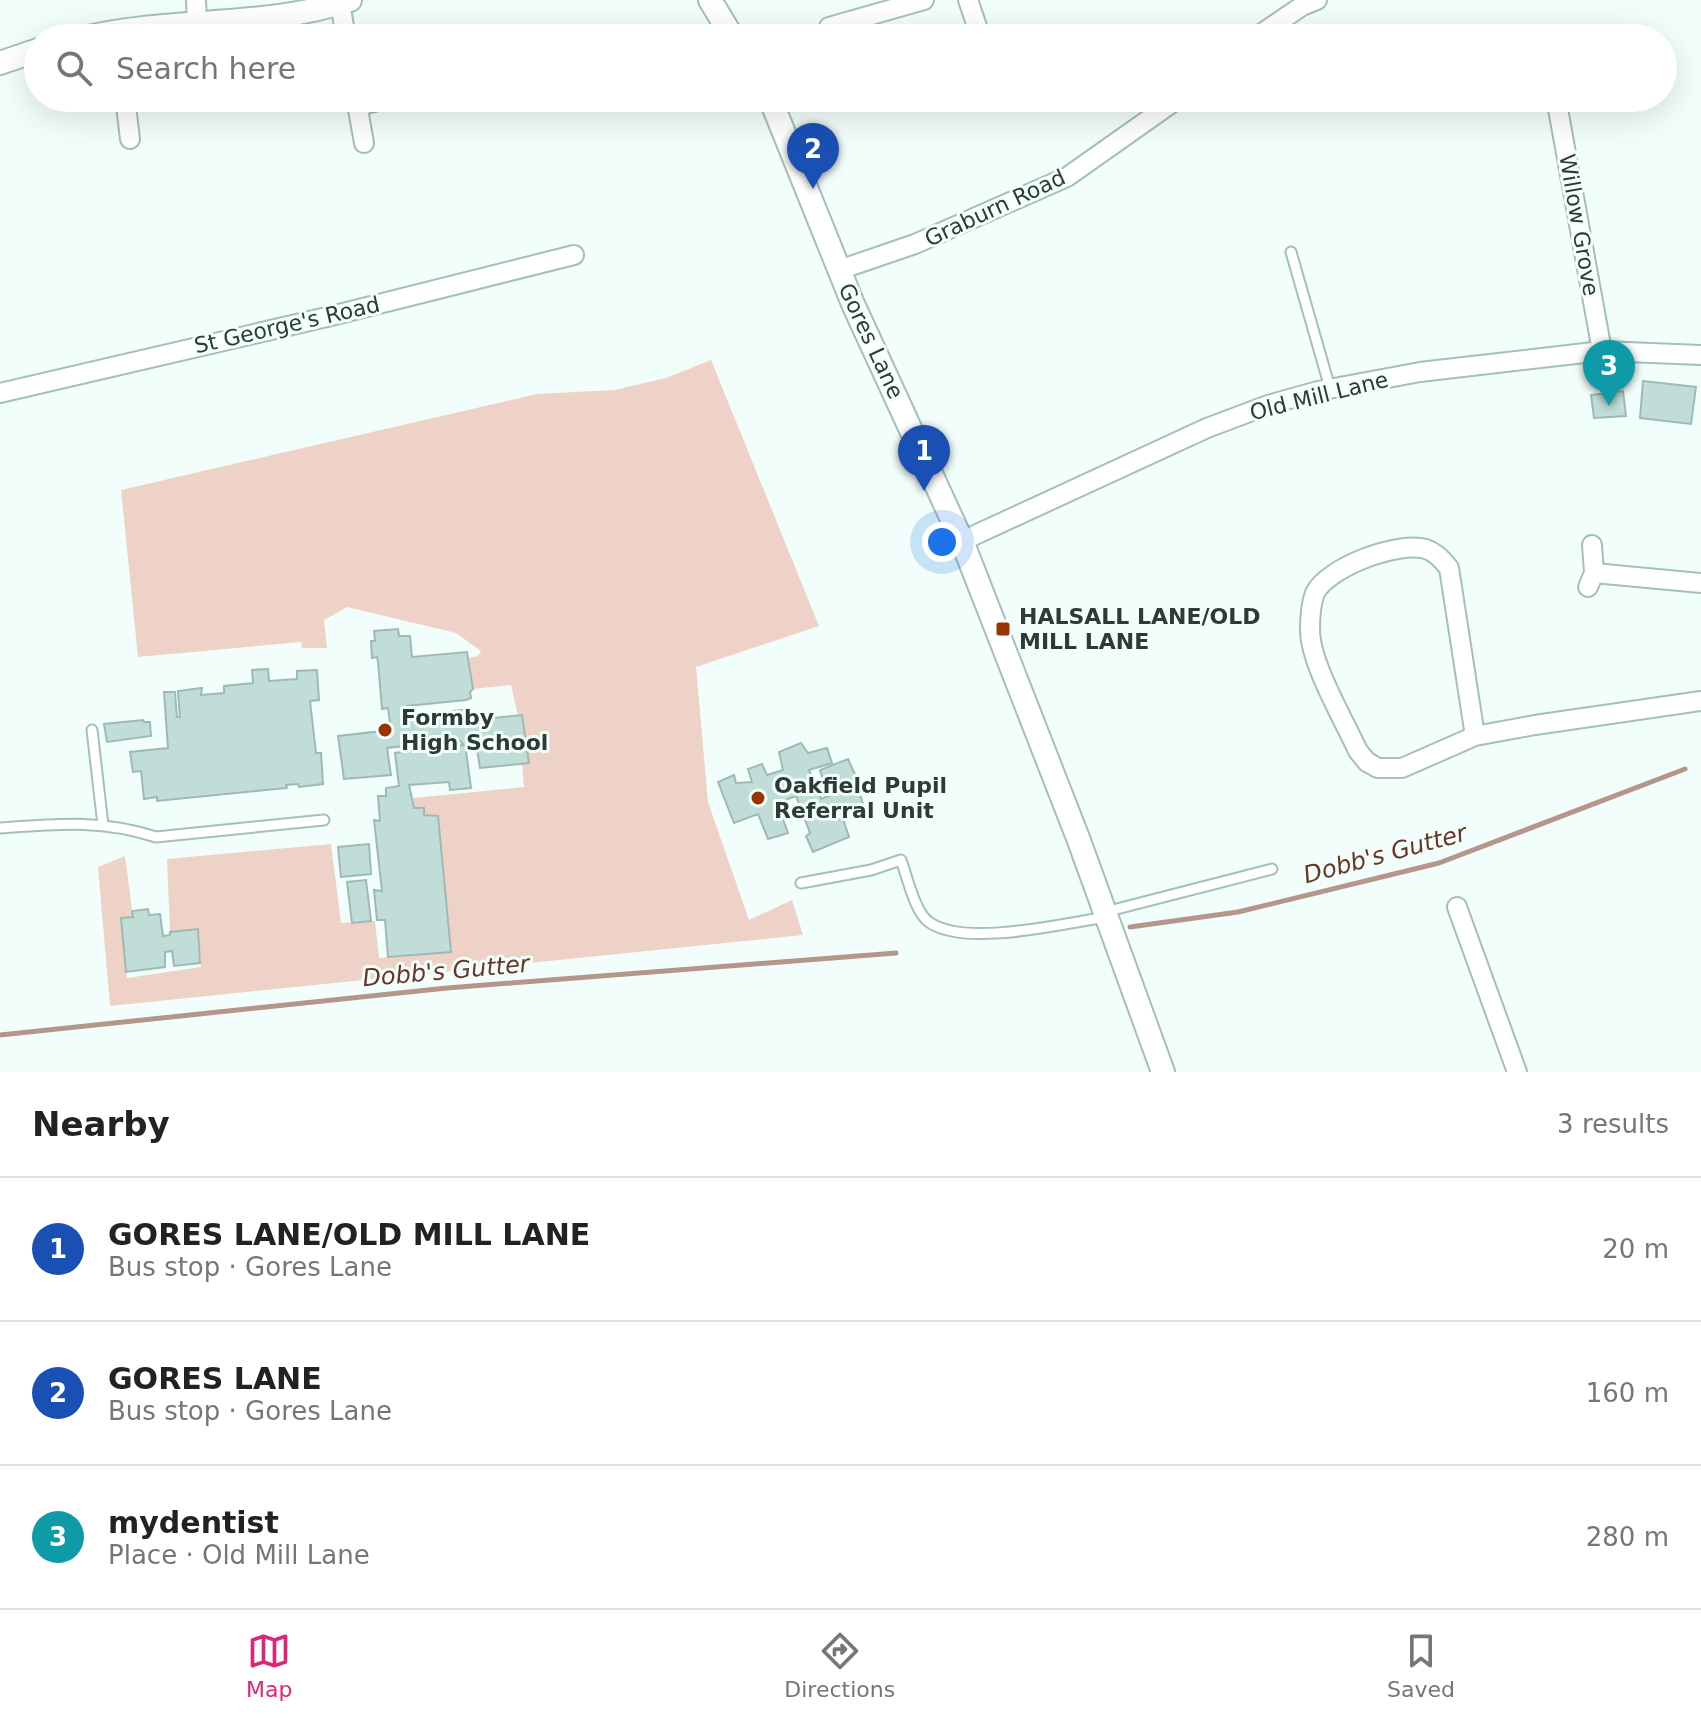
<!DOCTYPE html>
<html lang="en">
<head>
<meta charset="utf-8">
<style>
	:root { --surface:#fff; --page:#f2f2f2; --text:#222; --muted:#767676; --line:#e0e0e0; --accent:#db2777 }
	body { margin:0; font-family:"DejaVu Sans",sans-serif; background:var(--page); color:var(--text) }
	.you { position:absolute; left:942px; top:542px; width:28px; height:28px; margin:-20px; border:6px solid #fff; border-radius:50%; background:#1a73e8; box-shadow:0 0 0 12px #1a73e833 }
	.badge { display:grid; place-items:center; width:52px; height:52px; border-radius:50%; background:var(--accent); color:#fff; font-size:26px; font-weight:700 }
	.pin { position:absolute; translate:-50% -66px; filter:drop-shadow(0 2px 4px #0008) }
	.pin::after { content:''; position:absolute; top:42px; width:28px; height:24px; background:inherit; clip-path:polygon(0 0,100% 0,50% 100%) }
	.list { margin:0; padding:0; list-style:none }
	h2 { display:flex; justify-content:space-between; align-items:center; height:104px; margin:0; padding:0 32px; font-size:34px }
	h2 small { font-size:26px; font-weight:400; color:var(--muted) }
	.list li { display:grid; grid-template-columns:52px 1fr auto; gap:24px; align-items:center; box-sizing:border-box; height:144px; padding:0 32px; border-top:2px solid var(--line) }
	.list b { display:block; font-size:30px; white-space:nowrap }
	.list p { margin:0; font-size:26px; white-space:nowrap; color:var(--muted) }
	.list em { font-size:26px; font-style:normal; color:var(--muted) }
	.icon { flex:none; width:44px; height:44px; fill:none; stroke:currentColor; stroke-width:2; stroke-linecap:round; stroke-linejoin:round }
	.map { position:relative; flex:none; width:1701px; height:1072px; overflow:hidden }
	.search { position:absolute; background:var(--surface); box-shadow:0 8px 32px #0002; left:24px; right:24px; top:24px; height:88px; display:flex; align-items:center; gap:20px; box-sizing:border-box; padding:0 28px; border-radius:44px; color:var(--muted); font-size:30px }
	.sheet { height:536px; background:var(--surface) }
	nav { display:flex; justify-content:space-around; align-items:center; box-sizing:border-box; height:112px; border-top:2px solid var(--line); background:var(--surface); font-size:22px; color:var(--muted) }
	nav a { display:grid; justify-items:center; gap:4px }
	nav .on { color:var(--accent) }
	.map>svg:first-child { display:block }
</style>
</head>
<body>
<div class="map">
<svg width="1701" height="1072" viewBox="0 0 1701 1072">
	<rect width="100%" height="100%" fill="#f2fefb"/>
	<!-- green -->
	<path fill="#efd2c7" d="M711,360L819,626L696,667L708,802L749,920L792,900L803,935L110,1006L98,867L125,856L133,917L121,919L127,978L201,967L198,929L170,932L167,859L331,844L341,923L375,921L379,958L451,952L424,809L414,808L413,798L524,787L522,764L529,763L522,716H518L511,685L473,689L469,658L478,656L481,651L456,633L347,607L324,620L327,648H302L301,642L138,657L121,490L537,394L614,390L666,378Z"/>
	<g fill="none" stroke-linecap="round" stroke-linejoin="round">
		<!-- stream -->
		<g stroke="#b6968a" stroke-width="5">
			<path d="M1130,927L1238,912L1439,863L1685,769"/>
			<path d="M0,1035L447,988L896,953"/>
		</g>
	</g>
	<!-- building -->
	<g fill="#c0ddd7" stroke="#9ebab4" stroke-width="2">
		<path d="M1643,381L1696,387L1691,424L1640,418Z"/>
		<path d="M1623,391L1626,416L1594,418L1591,395Z"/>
		<path d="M398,629L399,636H410L412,657L467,652L473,689L470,692L471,698L466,700L407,706L408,716L470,709V717L474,720L522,715L529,763L480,768L477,749L466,751L471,788L450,790L449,782L409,785L414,808H424V815L438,816L451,952L388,957L385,920H377L374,890L382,891L374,820L380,821L378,796H386V788L399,786L395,753L464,745L459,740L387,748L391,775L344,779L338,736L391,730L388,708L382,709L378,662L377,657L372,658L371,641H375L374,631Z"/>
		<path d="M268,669L269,681L297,679V671L317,670L319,700L310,701L316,753H321L323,784L299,787L298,784L286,785L287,788L157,801V797L144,799L141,771L133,772L130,752L168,748L164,692H175L177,717H180L178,691L202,688L201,695L224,693V686L253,683L252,670Z"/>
		<path d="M143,720L144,722H150L151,736L107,742L104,724Z"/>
		<path d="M801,743L808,753L827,748L832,763L809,770L821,799L857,785L863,804L848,810L845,805L834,808L837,820L843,819L849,837L813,852L806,836L810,833L796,796L777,803L788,833L768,839L758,814L734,823L718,782L734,775L736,783L752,782L748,769L762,764L767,775L783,770L779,752Z"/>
		<path d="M848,759L857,779L826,790L820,770Z"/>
		<path d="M369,844L371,874L341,877L338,847Z"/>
		<path d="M366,880L371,921L352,923L347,882Z"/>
		<path d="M148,909L149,915L160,914L163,936L170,935V932L198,929L200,963L174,966L172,951L165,952V967L126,972L121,918L133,917L132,911Z"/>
	</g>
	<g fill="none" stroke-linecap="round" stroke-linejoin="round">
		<!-- service casing -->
		<g stroke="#a3c0b9" stroke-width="13">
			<g id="service">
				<path d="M1291,252L1330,388"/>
				<path d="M92,730L103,825"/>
				<path d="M0,828C55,824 102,819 156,837L324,820"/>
				<path d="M801,883L871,870L901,860C907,876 915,913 929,922C965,948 1064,923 1107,917"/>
				<path d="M1105,912L1272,869"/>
			</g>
		</g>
		<!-- minor casing -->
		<g stroke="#a3c0b9" stroke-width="22">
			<g id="minor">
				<path d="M196,0L197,23"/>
				<path d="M968,0L981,38"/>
				<path d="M340,3L346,38"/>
				<path d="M824,38L829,27L924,0"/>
				<path d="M1255,38L1302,6L1317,0"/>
				<path d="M125,98L130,139"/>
				<path d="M356,98L364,143"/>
				<path d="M1556,98L1602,351"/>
				<path d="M357,106L391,98"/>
				<path d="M839,270L915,244L1067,177L1179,98"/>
				<path d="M0,393L331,316L574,255"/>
				<path d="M962,541L1207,428L1268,405L1318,391L1420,372L1602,351L1701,355"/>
				<path d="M1594,573L1701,583"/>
				<path d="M1588,587L1594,573L1592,545"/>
				<path d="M1475,736L1449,568C1442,560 1437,553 1426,549C1398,541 1328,567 1315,593C1311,603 1310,620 1310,630C1310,663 1344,720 1358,751L1367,762L1378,768H1402L1475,736L1535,725L1701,701"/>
				<path d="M1457,907L1517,1072"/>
			</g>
		</g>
		<!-- tertiary casing -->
		<g stroke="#a3c0b9" stroke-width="26">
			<g id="tertiary">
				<path d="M710,0L733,38"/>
				<path d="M84,38C171,17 264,29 350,0"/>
				<path d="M0,63L38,50"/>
				<path d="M770,98L853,304L962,541L1078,838L1163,1072"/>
			</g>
		</g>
		<!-- service -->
		<use href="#service" stroke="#fff" stroke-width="9"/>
		<!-- minor -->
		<use href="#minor" stroke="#fff" stroke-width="18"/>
		<!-- tertiary -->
		<use href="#tertiary" stroke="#fff" stroke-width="22"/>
	</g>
	<!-- markers -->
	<g fill="#983400" stroke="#f2fefb" stroke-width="3">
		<rect x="995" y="621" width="16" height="16" rx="4"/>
		<circle cx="385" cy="730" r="8"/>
		<circle cx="758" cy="798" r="8"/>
	</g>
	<g text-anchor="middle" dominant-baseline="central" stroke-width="6" stroke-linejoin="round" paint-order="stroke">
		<!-- street labels -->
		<g font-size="22" fill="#2e3a37" stroke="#f2fefb">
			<text transform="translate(995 208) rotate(-25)">Graburn Road</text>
			<text transform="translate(1579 225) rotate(80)">Willow Grove</text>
			<text transform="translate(287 325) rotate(-13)">St George's Road</text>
			<text transform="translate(871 341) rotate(65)">Gores Lane</text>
			<text transform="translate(1319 396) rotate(-14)">Old Mill Lane</text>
		</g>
		<!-- poi labels -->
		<g font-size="22" font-weight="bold" fill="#2e3a37" stroke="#f2fefb" text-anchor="start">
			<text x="1019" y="616">HALSALL LANE/OLD<tspan x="1019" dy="25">MILL LANE</tspan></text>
			<text x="401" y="717">Formby<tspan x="401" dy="25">High School</tspan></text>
			<text x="774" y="785">Oakfield Pupil<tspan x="774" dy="25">Referral Unit</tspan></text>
		</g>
		<!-- water labels -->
		<g font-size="24" font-style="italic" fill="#663726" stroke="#f2fefb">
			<text transform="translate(1385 854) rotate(-15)">Dobb's Gutter</text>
			<text transform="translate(446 971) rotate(-5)">Dobb's Gutter</text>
		</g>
	</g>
</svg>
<div class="you"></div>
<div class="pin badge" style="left:924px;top:491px;background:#1a4fb4">1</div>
<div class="pin badge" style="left:813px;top:189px;background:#1a4fb4">2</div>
<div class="pin badge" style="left:1609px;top:406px;background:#0f9aa8">3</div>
<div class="search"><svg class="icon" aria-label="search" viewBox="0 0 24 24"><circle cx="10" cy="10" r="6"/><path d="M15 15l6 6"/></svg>Search here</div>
</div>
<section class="sheet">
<h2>Nearby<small>3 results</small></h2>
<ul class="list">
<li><span class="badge" style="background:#1a4fb4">1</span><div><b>GORES LANE/OLD MILL LANE</b><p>Bus stop · Gores Lane</p></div><em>20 m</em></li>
<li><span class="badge" style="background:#1a4fb4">2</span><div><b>GORES LANE</b><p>Bus stop · Gores Lane</p></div><em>160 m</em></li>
<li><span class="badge" style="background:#0f9aa8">3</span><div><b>mydentist</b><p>Place · Old Mill Lane</p></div><em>280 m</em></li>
</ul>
</section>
<nav>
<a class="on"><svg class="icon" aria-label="map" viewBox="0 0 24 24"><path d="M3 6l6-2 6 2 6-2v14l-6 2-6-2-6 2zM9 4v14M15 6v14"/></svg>Map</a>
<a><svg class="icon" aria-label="directions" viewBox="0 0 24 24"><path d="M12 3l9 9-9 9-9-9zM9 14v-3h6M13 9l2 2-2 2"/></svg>Directions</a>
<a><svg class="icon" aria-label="saved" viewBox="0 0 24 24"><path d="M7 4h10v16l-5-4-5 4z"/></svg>Saved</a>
</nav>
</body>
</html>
